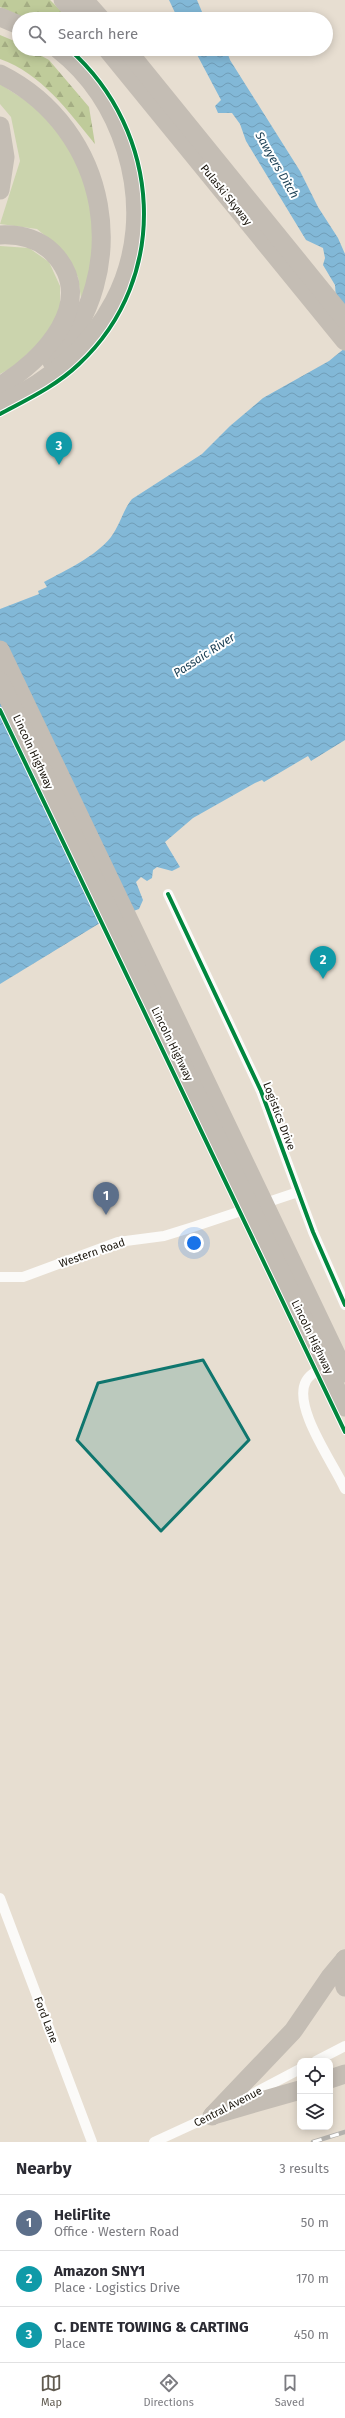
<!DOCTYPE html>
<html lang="en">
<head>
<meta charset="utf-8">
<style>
	:root { --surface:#fff; --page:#f7f7f7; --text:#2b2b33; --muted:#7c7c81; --line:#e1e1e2; --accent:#615b50 }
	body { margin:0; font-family:"Fira Sans",sans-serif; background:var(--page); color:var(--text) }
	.controls { position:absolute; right:12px; bottom:12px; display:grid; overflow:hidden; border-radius:8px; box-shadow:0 2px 10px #0003 }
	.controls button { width:36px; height:36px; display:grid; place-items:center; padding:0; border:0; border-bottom:1px solid var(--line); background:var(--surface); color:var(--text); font:20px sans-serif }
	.you { position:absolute; left:194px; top:1243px; width:14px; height:14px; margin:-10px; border:3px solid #fff; border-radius:50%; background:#1a73e8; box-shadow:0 0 0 6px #1a73e833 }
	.badge { display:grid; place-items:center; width:26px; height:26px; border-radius:50%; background:var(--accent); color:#fff; font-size:13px; font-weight:700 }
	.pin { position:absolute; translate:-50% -33px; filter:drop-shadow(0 1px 2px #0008) }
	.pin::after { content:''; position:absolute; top:21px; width:14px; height:12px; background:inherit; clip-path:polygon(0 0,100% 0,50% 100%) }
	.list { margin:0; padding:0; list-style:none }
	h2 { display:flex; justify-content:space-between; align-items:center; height:52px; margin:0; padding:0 16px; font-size:17px }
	h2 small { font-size:13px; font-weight:400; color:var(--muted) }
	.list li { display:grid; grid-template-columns:26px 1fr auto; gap:12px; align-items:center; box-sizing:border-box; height:56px; padding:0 16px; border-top:1px solid var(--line) }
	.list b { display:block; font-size:15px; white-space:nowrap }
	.list p { margin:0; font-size:13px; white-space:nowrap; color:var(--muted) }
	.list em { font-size:13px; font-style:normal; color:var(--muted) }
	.icon { flex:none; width:22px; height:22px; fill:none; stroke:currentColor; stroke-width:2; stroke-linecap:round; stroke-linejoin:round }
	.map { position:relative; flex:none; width:345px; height:2142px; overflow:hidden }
	.search { position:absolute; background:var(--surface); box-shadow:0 2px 10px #0003; left:12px; right:12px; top:12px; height:44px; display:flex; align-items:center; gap:10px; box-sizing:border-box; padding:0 14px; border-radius:22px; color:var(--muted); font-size:15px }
	.sheet { height:220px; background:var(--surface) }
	nav { display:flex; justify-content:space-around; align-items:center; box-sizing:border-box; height:56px; border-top:1px solid var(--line); background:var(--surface); font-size:11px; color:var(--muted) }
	nav a { display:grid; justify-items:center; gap:2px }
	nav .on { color:var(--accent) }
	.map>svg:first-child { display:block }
</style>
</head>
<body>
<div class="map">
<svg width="345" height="2142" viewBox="0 0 345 2142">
	<defs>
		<pattern id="forest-firs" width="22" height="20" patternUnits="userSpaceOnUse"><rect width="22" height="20" fill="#bfcb9a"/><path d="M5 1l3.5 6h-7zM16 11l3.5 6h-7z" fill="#a4ad83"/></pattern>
		<pattern id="water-waves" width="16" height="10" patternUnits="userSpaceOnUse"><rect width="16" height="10" fill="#82b8d7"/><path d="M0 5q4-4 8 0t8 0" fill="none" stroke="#709db7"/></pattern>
	</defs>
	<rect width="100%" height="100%" fill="#e7ded1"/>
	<!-- grass -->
	<g fill="#cbd4ad">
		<path d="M0,84L45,113L74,155L95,214L93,270L81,298L78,277L60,248L37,229L0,224L20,161L11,117L0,104Z"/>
		<path d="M0,246L29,248L49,262L60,286V311L51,332L13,367L0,374Z"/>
	</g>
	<!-- forest -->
	<g fill="url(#forest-firs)">
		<path d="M0,0H50L69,19H26L0,7Z"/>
		<path d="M0,35L19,43V49H29L49,60L89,107L95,144C68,111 42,74 0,59Z"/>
	</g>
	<!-- water -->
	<g fill="url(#water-waves)">
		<path d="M169,0H197L205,19H178Z"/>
		<path d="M194,49H226L230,60L300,171L318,207L338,238L345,254V311L336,298L335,285L323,265L325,258L323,248L306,240L246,141L240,124L232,113H218L215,106L221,100Z"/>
		<path d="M345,348V740L311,761L308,756L264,782L262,780L255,783L193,818L165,842L180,867L172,871L157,867L153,870L152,878L147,881L141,877L136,882L143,900L139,909L100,923L0,984V609L39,594L38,591L47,587L44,582C66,570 95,557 111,537C120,525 123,510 132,499L202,454L230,426L263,398L329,361Z"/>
	</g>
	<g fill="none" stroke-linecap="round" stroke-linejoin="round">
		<!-- street -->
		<g stroke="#fbfaf8" stroke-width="10">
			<path d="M168,894L261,1091L313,1232L345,1305"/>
			<path d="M0,1277H23L118,1242L164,1236L193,1227L298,1192"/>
			<path d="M327,1364C320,1369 310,1373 306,1381C292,1407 334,1464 345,1489"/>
			<path d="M0,1898L92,2142"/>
			<path d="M316,2061L345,2046"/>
			<path d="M243,2099L300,2069"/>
			<path d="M154,2142L215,2114"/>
		</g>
		<!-- highway -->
		<g stroke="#c4bdb4" stroke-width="19">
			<path d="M63,0L81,19"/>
			<path d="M84,0L101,19"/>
			<path d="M0,17L19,25"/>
			<path d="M107,49L345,341"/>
			<path d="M126,49L345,319"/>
			<path d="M0,74C110,129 135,272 52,362"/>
			<path d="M0,126L5,157L0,190"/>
			<path d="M0,235C20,234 39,239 53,253C100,301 42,361 0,386"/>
			<path d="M0,404C102,359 160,261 126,150C114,111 91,75 58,49"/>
			<path d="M0,650L345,1373"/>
			<path d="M0,681L345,1407"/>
			<path d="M345,1959L342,1972L345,1987"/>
			<path d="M330,2079L345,2074"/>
			<path d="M213,2115L300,2090"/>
			<path d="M212,2116L293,2031L330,1977L345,1959"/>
		</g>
		<!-- rail casing -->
		<g stroke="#b3b1ad" stroke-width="4.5">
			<path id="rail" d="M313,2142L345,2132"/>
		</g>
		<!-- rail -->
		<use href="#rail" stroke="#fff" stroke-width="3" stroke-dasharray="9" stroke-linecap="butt"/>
		<!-- cycleway casing -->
		<g stroke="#fff" stroke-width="6">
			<g id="cycleway">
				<path d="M0,414C28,399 56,386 79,364C172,277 162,131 69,49"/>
				<path d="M0,710L345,1432"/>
				<path d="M168,894L261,1091L313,1232L345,1305"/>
			</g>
		</g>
		<!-- cycleway -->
		<use href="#cycleway" stroke="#00873e" stroke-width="4"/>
	</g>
	<!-- marked area -->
	<path fill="#0f766e" fill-opacity="0.2" stroke="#0f766e" stroke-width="3" stroke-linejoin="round" d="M203,1360L249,1440L161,1531L77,1440L98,1383Z"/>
	<g text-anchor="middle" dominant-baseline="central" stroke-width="4" stroke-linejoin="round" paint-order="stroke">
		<!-- street labels -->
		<g font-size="11" fill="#19140b" stroke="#fff">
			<text transform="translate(226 195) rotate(51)">Pulaski Skyway</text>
			<text transform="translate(33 752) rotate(65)">Lincoln Highway</text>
			<text transform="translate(172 1044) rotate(64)">Lincoln Highway</text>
			<text transform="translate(279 1116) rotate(69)">Logistics Drive</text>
			<text transform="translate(92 1253) rotate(-19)">Western Road</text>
			<text transform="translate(312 1337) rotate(64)">Lincoln Highway</text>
			<text transform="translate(46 2020) rotate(69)">Ford Lane</text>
			<text transform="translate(228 2107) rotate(-27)">Central Avenue</text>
		</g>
		<!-- water labels -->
		<g font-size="12" font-style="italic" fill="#1d4156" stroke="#fff">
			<text transform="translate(277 165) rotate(60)">Sawyers Ditch</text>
			<text transform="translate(204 655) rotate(-33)">Passaic River</text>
		</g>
	</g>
</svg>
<div class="controls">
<button><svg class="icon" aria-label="locate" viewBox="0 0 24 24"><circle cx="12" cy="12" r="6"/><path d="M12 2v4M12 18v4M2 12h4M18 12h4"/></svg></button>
<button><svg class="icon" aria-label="layers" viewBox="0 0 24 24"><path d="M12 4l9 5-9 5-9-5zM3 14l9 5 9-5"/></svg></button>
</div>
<div class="you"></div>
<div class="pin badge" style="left:106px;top:1215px;background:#5c6f8a">1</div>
<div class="pin badge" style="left:323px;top:979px;background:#0f9aa8">2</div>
<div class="pin badge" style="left:59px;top:465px;background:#0f9aa8">3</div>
<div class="search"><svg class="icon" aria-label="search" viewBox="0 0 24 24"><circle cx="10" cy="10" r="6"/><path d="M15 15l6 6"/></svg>Search here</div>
</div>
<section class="sheet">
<h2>Nearby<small>3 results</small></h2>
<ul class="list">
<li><span class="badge" style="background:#5c6f8a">1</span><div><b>HeliFlite</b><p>Office · Western Road</p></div><em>50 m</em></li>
<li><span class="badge" style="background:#0f9aa8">2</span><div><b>Amazon SNY1</b><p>Place · Logistics Drive</p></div><em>170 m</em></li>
<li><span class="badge" style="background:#0f9aa8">3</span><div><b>C. DENTE TOWING &amp; CARTING</b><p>Place</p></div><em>450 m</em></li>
</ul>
</section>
<nav>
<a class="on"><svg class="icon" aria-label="map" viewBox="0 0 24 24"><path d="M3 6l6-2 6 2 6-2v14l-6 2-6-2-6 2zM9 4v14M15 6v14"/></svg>Map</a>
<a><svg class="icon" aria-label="directions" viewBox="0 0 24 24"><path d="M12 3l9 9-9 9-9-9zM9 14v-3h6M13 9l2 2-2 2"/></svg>Directions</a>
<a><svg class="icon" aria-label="saved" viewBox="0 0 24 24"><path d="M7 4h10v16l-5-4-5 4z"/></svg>Saved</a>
</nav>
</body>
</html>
